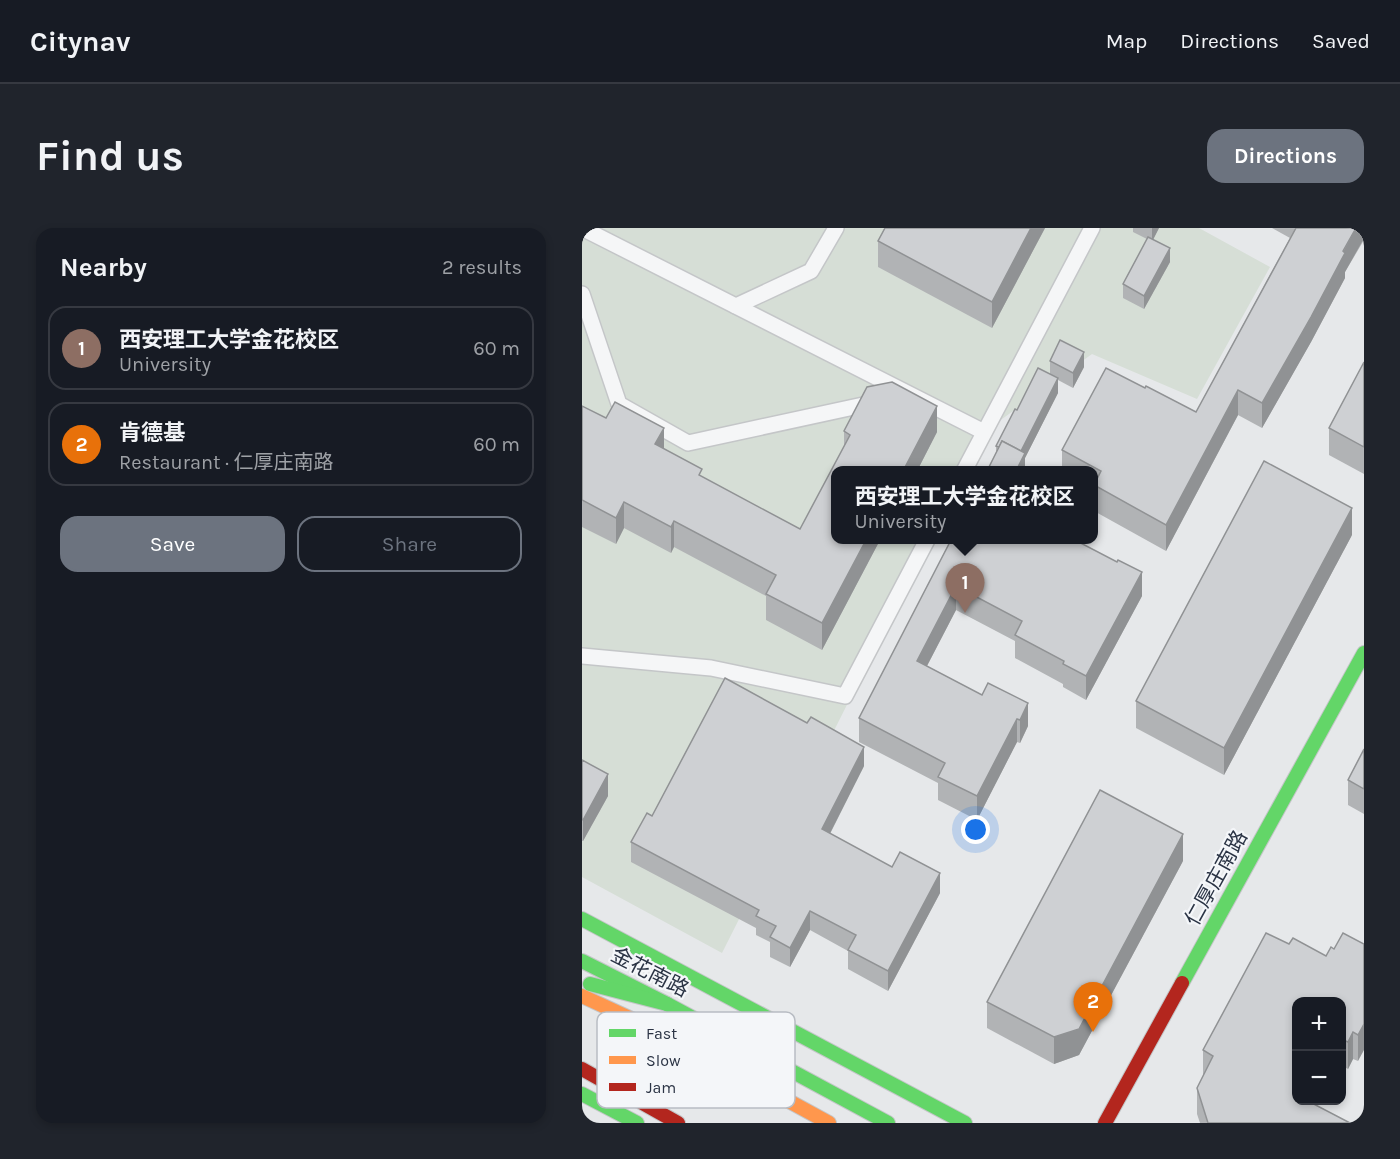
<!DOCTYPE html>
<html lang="en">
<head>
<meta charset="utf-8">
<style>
	:root { --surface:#171b24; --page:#20242c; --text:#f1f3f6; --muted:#9ea1a6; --line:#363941; --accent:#6c737f }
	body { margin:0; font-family:Karla,"Noto Sans SC",sans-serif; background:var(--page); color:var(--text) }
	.controls { position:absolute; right:18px; bottom:18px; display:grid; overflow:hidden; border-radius:12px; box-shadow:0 3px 9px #0003 }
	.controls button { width:54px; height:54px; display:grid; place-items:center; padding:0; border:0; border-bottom:2px solid var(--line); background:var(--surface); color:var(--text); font:30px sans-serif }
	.you { position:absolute; left:394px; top:602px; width:21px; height:21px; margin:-15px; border:4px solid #fff; border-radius:50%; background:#1a73e8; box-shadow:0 0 0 9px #1a73e833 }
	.badge { display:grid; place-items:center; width:39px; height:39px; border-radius:50%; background:var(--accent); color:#fff; font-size:20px; font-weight:700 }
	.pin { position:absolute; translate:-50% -50px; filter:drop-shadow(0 2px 3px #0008) }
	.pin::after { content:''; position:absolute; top:32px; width:21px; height:18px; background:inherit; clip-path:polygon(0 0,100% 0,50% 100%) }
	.popup { position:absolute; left:249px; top:238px; width:267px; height:78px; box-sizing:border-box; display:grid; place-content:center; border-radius:12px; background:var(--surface); filter:drop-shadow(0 2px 4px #0005); font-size:20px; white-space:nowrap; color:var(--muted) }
	.popup b { font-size:22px; color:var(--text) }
	.popup::after { content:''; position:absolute; left:50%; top:100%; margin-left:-12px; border:12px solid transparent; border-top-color:var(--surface) }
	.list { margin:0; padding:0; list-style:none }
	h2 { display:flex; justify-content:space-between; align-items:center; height:78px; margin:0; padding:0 24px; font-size:26px }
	h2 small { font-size:20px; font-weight:400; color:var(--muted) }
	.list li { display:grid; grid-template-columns:39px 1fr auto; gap:18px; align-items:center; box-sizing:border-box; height:84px; margin:0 12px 12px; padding:0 12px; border:2px solid var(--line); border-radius:18px }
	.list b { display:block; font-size:22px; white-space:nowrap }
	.list p { margin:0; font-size:20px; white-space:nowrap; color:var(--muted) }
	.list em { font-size:20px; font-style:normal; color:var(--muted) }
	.actions { display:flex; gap:12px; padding:18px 24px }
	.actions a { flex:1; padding:14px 0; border:2px solid var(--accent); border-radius:18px; text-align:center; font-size:21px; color:var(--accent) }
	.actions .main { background:var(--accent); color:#fff }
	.map { position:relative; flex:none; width:782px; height:895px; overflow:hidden; border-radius:18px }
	header { display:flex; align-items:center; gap:36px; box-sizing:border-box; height:84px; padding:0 30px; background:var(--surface); border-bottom:2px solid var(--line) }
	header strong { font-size:28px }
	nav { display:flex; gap:33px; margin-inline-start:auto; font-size:21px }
	.intro { display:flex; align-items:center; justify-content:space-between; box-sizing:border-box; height:144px; padding:0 36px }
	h1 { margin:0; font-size:42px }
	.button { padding:15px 27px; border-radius:18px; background:var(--accent); color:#fff; font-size:21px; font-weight:700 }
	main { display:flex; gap:36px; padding:0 36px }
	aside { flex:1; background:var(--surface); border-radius:18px; box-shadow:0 3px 9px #0003 }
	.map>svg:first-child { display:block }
</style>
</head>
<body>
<header>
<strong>Citynav</strong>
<nav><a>Map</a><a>Directions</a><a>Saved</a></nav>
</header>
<div class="intro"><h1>Find us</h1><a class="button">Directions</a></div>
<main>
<aside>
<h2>Nearby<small>2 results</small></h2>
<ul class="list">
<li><span class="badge" style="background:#8d6e63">1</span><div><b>西安理工大学金花校区</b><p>University</p></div><em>60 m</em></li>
<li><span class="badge" style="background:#e8710a">2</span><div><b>肯德基</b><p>Restaurant · 仁厚庄南路</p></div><em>60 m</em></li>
</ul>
<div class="actions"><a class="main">Save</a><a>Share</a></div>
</aside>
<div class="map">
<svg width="782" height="895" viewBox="0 0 782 895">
	<rect width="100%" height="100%" fill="#e6e8ea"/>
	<!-- green -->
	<path fill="#d6ded6" d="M0,0H617L688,39L615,171L510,126L402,204L383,242L254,243V312H348L140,725L0,649Z"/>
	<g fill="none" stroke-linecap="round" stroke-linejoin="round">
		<!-- lane casing -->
		<g stroke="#c4c6c8" stroke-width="18">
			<g id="lane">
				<path d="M0,0L402,204"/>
				<path d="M0,66L37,176L106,215L295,174"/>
				<path d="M154,78L229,43L254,0"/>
				<path d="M382,243L510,0"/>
				<path d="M0,428L129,440L263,468L345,312"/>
			</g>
		</g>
		<!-- fast casing -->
		<g stroke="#c4c6c8" stroke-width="16">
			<g id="fast">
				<path d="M0,691L383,895"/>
				<path d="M0,733L85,776L306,895"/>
				<path d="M600,755L782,425"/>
				<path d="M8,756L85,776"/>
				<path d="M0,866L55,895"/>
			</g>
		</g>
		<!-- slow casing -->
		<g stroke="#c4c6c8" stroke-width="16">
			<path id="slow" d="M0,768L93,811L247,895"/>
		</g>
		<!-- jam casing -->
		<g stroke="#c4c6c8" stroke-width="16">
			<g id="jam">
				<path d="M0,841L96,895"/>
				<path d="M523,895L600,755"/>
			</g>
		</g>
		<!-- lane -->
		<use href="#lane" stroke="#f5f6f7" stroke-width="15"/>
		<!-- fast -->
		<use href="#fast" stroke="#63d668" stroke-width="14"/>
		<!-- slow -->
		<use href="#slow" stroke="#ff974d" stroke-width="14"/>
		<!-- jam -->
		<use href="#jam" stroke="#b3261e" stroke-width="14"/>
	</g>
	<!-- wall -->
	<g fill="#b1b3b5">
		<path d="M303,0H463L410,100L296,39V13Z"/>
		<path d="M551,0H577L571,11L588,34L562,81L541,70V56L565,11L551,4Z"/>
		<path d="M690,0H782V12L763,44V50L729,114L680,200L656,187L584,323L512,283V243H480V222L563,160L614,184L708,10Z"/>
		<path d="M468,133L502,139L491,160L476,152V165L443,230V243L414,225V218L435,182L468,146Z"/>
		<path d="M782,134V246L747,227V200Z"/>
		<path d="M0,178L82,221L120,249L218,301L262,219V203L355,204L335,243H254V312H298L240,422L184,392V368L92,319L89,325L42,300L34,316L0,299Z"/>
		<path d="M770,307L642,547L554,500V473Z"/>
		<path d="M369,312L560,368L504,472L481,459V456L433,430V413L374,382L345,438L400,467L406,455L446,498L438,515L435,514L395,592L356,572V555L277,514V490Z"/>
		<path d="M782,521V586L766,577V552Z"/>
		<path d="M0,532L26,568L1,613H0Z"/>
		<path d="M282,538L248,606L358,665L306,763L266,741V723L228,702L208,739L188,729V714L174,707V700L49,634V614Z"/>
		<path d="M601,633L497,827L472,836L405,800V774Z"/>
		<path d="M707,716L744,728L752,721L782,716L776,833L771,831L766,841L759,837V774L714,873H733L732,876L768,895H618L615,886V860L621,848V822Z"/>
	</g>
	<!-- shaded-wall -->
	<g fill="#909294">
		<path d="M449,0H463L410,100V74Z"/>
		<path d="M570,0H577L570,14Z"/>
		<path d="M774,0H781V12L763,44V50L729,114L680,200V175Z"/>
		<path d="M588,20V34L562,81V68Z"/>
		<path d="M502,124V139L491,160V145Z"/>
		<path d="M476,150V165L443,230V243H434L436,229Z"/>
		<path d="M656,162V187L584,323V297Z"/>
		<path d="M355,178V204L335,243H321Z"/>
		<path d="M82,200V226L73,216Z"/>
		<path d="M42,274V300L34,316V290Z"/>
		<path d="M770,280V307L642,547V520Z"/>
		<path d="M92,293V319L89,325V299Z"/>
		<path d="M284,312H298L240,422V395Z"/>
		<path d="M560,344V368L504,472V448Z"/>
		<path d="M374,358V382L335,457V433Z"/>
		<path d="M446,475V498L438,515V492Z"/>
		<path d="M435,491V514L395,592V568Z"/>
		<path d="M282,519V538L240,621V601Z"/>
		<path d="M26,546V568L1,613V592Z"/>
		<path d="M601,606V633L497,827L472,836V809Z"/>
		<path d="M358,645V665L306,763V743Z"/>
		<path d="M228,683V702L208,739V720Z"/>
		<path d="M782,796V822L776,833V807Z"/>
		<path d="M771,804V831L766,841V814Z"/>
	</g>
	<!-- building -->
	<g fill="#ced0d3" stroke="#909294" stroke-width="1.5">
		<path d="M303,0H449L410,74L296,13Z"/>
		<path d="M714,0H774L761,23L763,25L729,89L680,175L656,162L584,297L512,257L519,243L480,222L524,140L563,160L564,158L614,184Z"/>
		<path d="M566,9L588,20L562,68L541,56Z"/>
		<path d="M478,112L502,124L491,145L468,133Z"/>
		<path d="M782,134V219L747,200Z"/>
		<path d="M456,140L476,150L439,223L420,213L417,219L414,218L433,181L435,182Z"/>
		<path d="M310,154L355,178L321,243H254V312H284L240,395L184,366L194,347L92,293L89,299L42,274L34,290L0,272V178L24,190L33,174L82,200L73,216L120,241L117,247L218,301L268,207L262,203L285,159Z"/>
		<path d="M420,213L443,225L434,243H405Z"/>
		<path d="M682,233L770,280L642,520L554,473Z"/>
		<path d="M369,312H493L535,334L536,332L560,344L504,448L481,436L482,433L433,407L440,393L374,358L335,433L400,467L406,455L446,475L438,492L435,491L395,568L356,549L363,535L277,490Z"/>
		<path d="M143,450L225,495L229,489L282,519L240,601L310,639L318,624L358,645L306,743L266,722L274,707L228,683L208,720L188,709L194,698L174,688L177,682L49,614L65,585L70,588Z"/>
		<path d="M782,521V561L766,552Z"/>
		<path d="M0,532L26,546L1,592L0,591Z"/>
		<path d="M518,562L601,606L497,801L472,809L405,774Z"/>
		<path d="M684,705L707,716L711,710L744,728L749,719L752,721L761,705L782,716V796L776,807L771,804L766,814L759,811V774H714V873H726L768,895H626L615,860L631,828L621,822Z"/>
	</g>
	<g text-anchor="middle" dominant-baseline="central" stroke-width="4.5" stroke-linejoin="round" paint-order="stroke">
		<!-- street labels -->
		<g font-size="21" fill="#2b3445" stroke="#f4f6f9">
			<text transform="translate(634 650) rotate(-61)">仁厚庄南路</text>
			<text transform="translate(68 744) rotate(27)">金花南路</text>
		</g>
	</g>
	<!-- legend -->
	<rect x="15" y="784" width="198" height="96" rx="9" fill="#f4f6f9" stroke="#b8bcc3" stroke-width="1.5"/>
	<rect x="27" y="801" width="27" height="8" fill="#63d668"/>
	<rect x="27" y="828" width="27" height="8" fill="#ff974d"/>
	<rect x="27" y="855" width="27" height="8" fill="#b3261e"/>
	<g font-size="16" fill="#2b3445">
		<text x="64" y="811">Fast</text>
		<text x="64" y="838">Slow</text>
		<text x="64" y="865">Jam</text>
	</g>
</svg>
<div class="controls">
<button>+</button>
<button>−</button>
</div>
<div class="you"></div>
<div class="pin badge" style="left:383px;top:385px;background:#8d6e63">1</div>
<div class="popup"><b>西安理工大学金花校区</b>University</div>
<div class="pin badge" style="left:511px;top:804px;background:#e8710a">2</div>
</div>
</main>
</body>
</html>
